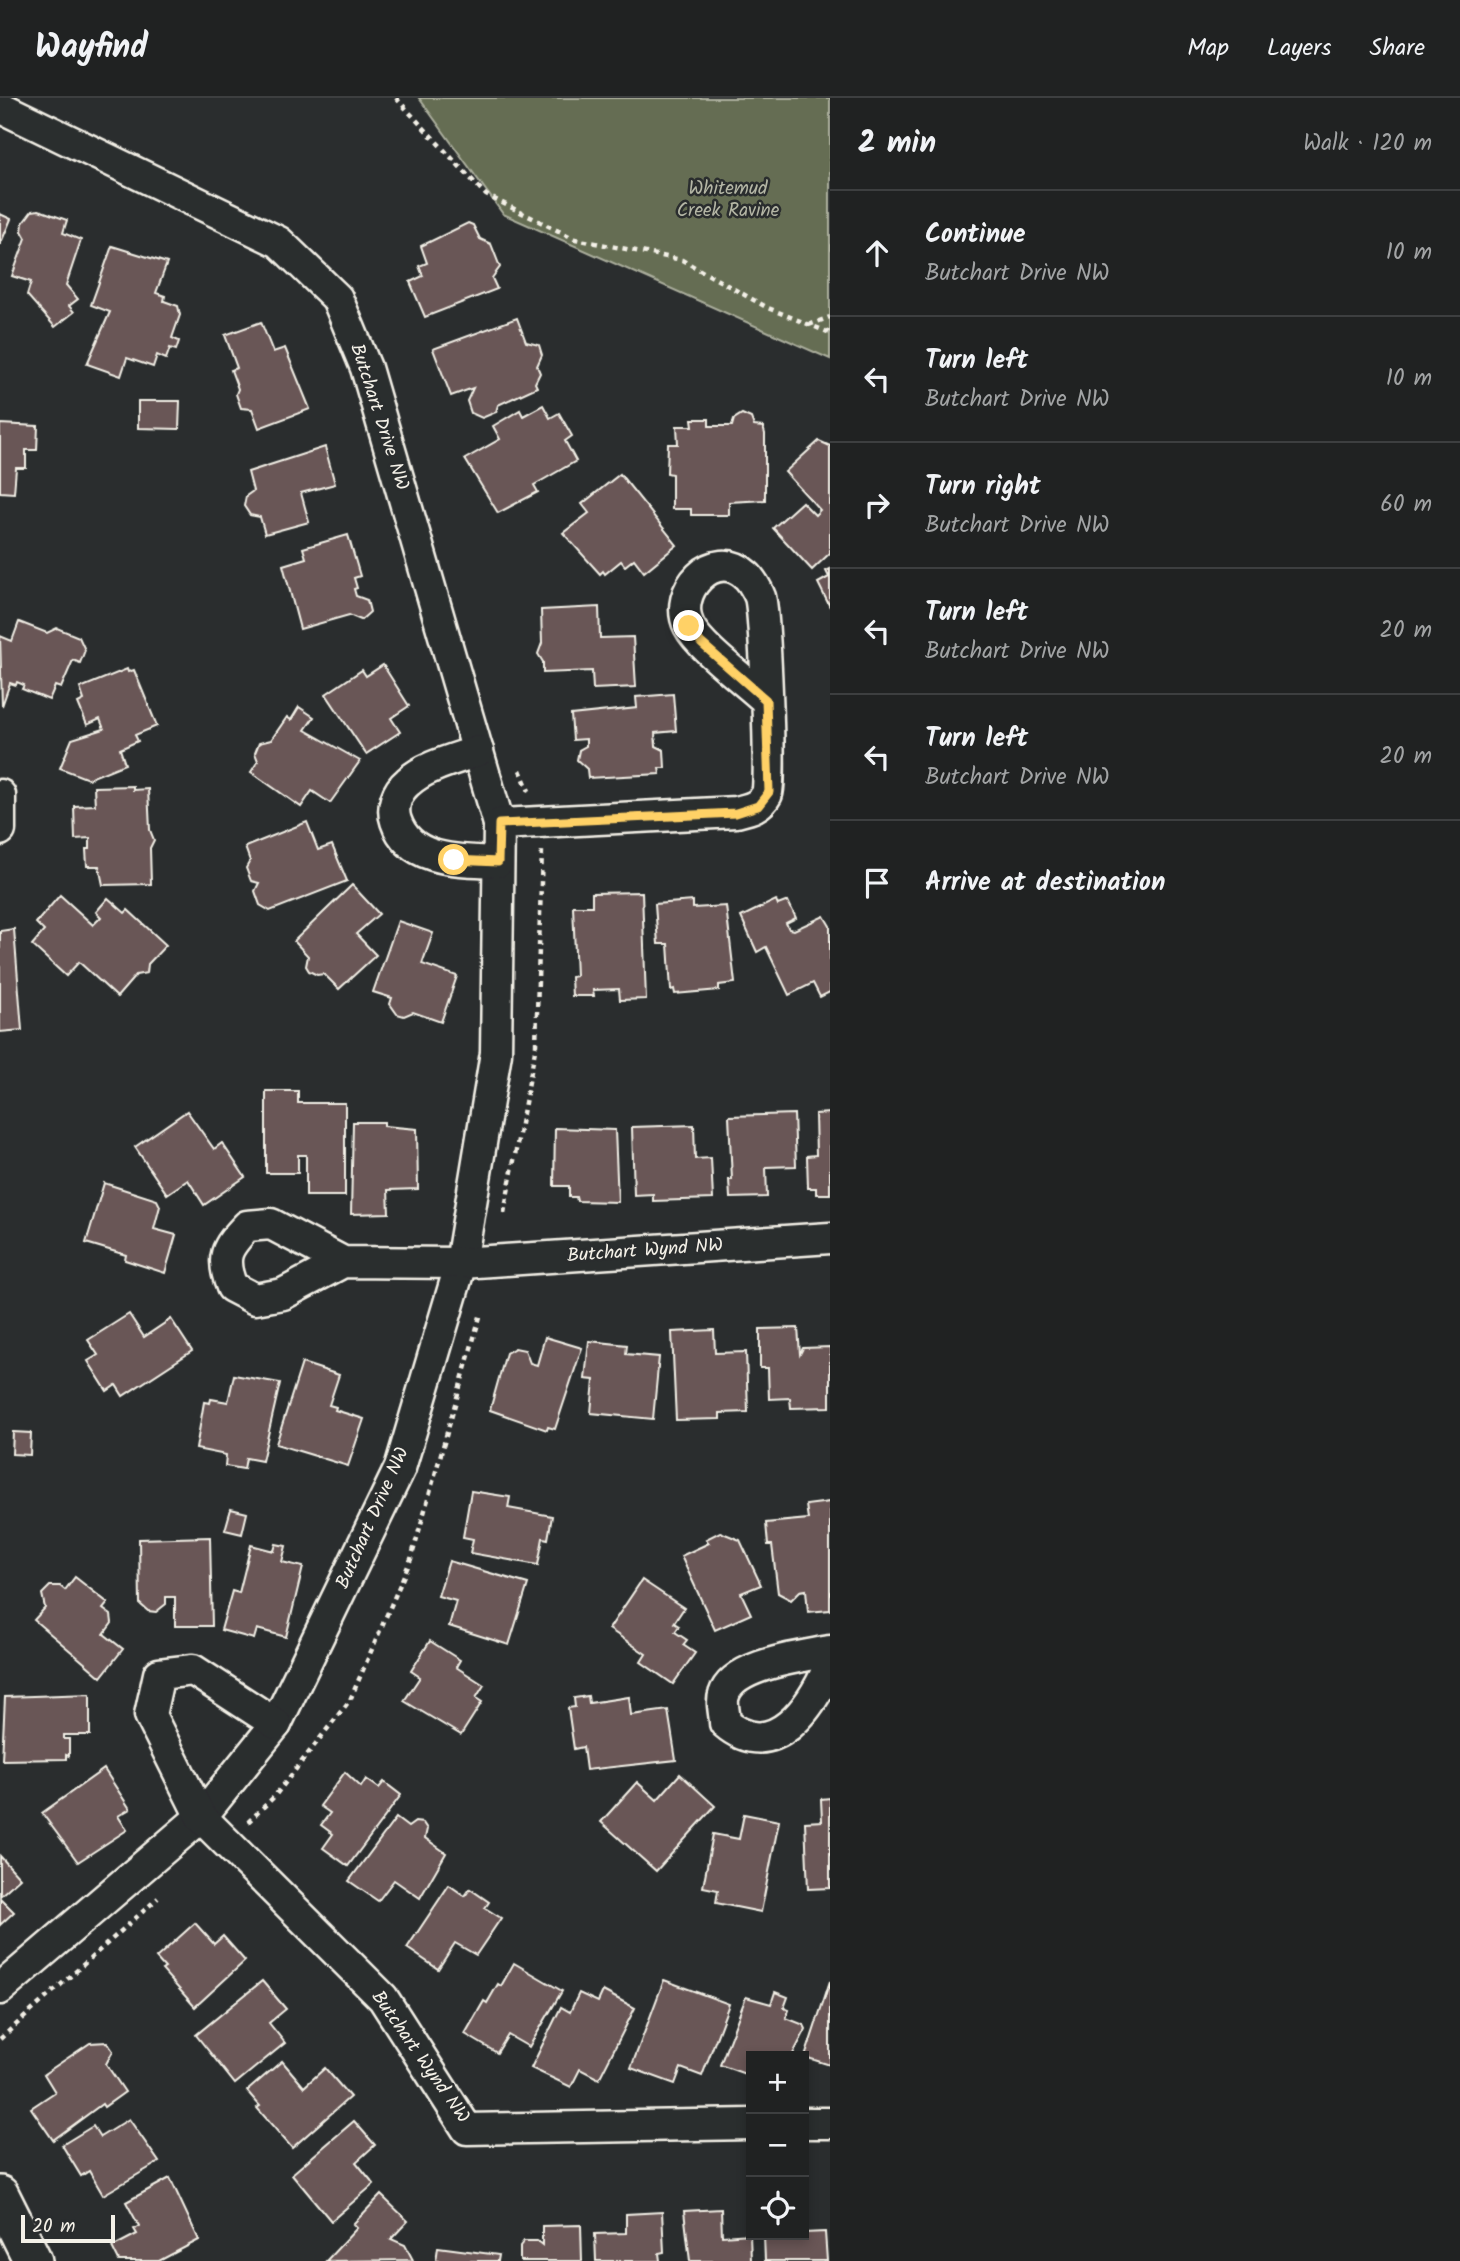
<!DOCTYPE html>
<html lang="en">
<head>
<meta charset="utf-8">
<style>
	:root { --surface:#202222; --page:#2d2f2f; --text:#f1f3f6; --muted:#a2a4a5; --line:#3d3f40 }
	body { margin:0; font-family:Kalam,sans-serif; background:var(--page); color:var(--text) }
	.controls { position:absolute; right:21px; bottom:21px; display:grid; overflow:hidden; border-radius:0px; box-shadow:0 4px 10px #0003 }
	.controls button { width:63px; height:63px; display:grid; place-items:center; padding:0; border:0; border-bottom:2px solid var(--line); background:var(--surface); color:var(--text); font:35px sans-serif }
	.scale { position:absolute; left:21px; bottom:18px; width:94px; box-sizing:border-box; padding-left:7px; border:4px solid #f4f1e8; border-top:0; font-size:19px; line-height:24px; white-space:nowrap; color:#f4f1e8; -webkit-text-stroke:5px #2a2d2e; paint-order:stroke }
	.stop { position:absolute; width:21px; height:21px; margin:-16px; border:5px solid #ffd166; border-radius:50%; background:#fff }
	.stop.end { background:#ffd166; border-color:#fff; box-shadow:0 2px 7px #0008 }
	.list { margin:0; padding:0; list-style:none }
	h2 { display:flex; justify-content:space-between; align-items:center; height:91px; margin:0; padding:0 28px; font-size:30px }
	h2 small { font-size:23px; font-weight:400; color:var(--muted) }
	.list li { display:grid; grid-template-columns:46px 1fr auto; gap:21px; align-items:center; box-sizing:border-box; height:126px; padding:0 28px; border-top:2px solid var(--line) }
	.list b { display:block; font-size:26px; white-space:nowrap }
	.list p { margin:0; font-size:23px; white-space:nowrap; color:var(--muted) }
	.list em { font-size:23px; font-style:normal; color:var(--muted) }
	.icon { flex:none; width:38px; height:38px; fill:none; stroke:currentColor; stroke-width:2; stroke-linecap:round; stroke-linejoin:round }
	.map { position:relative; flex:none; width:830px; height:2163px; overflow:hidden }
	header { display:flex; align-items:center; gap:42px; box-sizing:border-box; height:98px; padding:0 35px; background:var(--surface); border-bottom:2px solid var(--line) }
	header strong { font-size:33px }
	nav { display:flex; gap:38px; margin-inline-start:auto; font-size:24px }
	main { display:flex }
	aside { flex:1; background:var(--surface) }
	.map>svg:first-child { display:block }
</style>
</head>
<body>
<header>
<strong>Wayfind</strong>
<nav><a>Map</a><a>Layers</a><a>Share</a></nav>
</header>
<main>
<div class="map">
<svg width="830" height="2163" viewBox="0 0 830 2163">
	<rect width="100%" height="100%" fill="#2a2d2e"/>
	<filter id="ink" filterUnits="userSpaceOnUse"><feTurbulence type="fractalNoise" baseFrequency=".0143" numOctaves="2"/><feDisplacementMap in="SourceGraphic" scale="14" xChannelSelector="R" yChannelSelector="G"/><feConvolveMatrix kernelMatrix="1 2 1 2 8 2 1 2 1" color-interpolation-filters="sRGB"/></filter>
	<g filter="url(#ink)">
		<!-- green -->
		<path fill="#656d53" stroke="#acaf9e" stroke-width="2" d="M419,0H830V261L503,116Z"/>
		<!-- building -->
		<g fill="#695656" stroke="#f4f1e8" stroke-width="2">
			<path d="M39,112L67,122L63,135L81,142L66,187L78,201L69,208L74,214L55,229L27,197L31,184L12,178L26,140L22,133L23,125L32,113Z"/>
			<path d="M0,116L11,121L0,147Z"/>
			<path d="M468,125L473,127L480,141L491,146L500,169L492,180L497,191L425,219L410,184L423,178L419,168L427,165L421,148Z"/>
			<path d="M112,148L167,165L156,195L165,198L164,203L178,208L180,217L172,240L179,243L176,252L170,250L166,261L157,257L153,269L127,260L121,278L87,266L110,214L91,207Z"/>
			<path d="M517,220L526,244L539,247L542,257L537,268L540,275L535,285L537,289L498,307L496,314L482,320L471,315L467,303L473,290L451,298L433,251Z"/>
			<path d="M261,224L273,254L285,250L310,311L259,330L252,311L241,310L236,296L238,291L231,272L237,270L225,237Z"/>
			<path d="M138,303H180L179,331L138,330Z"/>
			<path d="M543,307L550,320L559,315L572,338L565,343L576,363L534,387L538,394L498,415L465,361L500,341L493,328L520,312L523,318Z"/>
			<path d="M742,316L751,320L754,328L763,329L765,336V402L729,404V417H691V411H672V376L667,375L668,346H678L677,328H693L692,321H709V328H732L734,321Z"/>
			<path d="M0,326L38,328L37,352H26V370H16L14,395L0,394Z"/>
			<path d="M819,343L830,348V455L812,472L773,430L802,404L815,417L820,412L785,374Z"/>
			<path d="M325,349L335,386L301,395L309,424L265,436L260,419L250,417L244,408L246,398L253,393L248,374Z"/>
			<path d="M620,376L677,447L644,474L634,461L625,468L621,463L605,476L603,473L600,476L563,435L589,415L582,406Z"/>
			<path d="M348,437L360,478L354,480L357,490L354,491L356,498L367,502L370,514L361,522L349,517L300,531L283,467L306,460L303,450Z"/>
			<path d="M830,471V509L818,485L829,479L826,473Z"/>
			<path d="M599,509L600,540L633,539L636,589L593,591L592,573L543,575V564L538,556L542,545L541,512Z"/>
			<path d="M19,524L47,535L57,530L79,539L85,552L80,565L73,562L61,590L55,588L49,602L22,591L24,587L17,584L16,587L10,585L2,608L0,538L12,543Z"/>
			<path d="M383,567L409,608L391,620L400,634L366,656L326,596L362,572L366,578Z"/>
			<path d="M127,571L128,574L134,572L157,628L135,637L138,643L120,651L125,666L88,681L60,670L72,641L104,631L100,621L87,627L78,605L84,602L80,590Z"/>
			<path d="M673,596L676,633L655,635L656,648L664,652L665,670H659L660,676L588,680L587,671L577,662L579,652L586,648V641L573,642L571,617L637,610L636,599Z"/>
			<path d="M299,609L314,619L305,632L360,663L330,705L312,693L301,709L251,674L258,663L255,655L259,645L271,642L287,619L291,622Z"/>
			<path d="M133,688V692L148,691L150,732L154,742L150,750L151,786L103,787L99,768H87L86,751H90V740L75,741L74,708L95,707L94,689Z"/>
			<path d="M307,724L318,752L332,747L347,783L270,813L260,807L255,793L259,785L251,783L246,770L250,763L245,749Z"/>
			<path d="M352,787L379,816L356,836L376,857L339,891L324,876L317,877L309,873L306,868L308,858L294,843Z"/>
			<path d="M642,794L646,901L620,902L619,891L593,892L594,898H572L571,879L576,878L573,808H592V795Z"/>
			<path d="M60,797L93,827L101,819L96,814L108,800L125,815L128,812L166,847L148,866L147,875L136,877L117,899L79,864L66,878L32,847L44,833L36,825Z"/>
			<path d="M776,802L778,807L788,803L796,820L786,825L789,831L794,832L824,818L830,828V894L820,899L813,885L789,897L766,849L757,854L741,819Z"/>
			<path d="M693,803V810L726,808L735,885L719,887V892L675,896L674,891L671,892L668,846H658L655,806Z"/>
			<path d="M398,823L433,835L422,866L457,878L441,924L413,914L404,918L397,916L390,906L392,900L373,894Z"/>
			<path d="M14,831L22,932L0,934V833Z"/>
			<path d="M266,993H298V1005H345V1098H306V1057H298V1075H266Z"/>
			<path d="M187,1013L214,1051L222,1045L245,1079L204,1107L188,1082L167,1096L135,1049Z"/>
			<path d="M830,1015V1096H816V1090H808L807,1058L816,1057L815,1016Z"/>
			<path d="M794,1016L796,1068L766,1069L767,1099L730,1100L729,1082H732L729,1018Z"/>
			<path d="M353,1024H384V1028L417,1031L418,1091L388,1092L389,1115L351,1116Z"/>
			<path d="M694,1027L695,1061L711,1060L713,1101L653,1103V1096L634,1097L632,1029Z"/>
			<path d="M555,1030L615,1032L618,1104L577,1103L576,1099H569V1088H554Z"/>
			<path d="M104,1085L157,1102L160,1108L154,1131L176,1137L165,1175L125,1162L126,1157L86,1145Z"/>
			<path d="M129,1216L144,1239L171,1221L192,1253L123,1298L116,1287L107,1293L88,1263L98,1257L88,1242Z"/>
			<path d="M798,1230L800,1256L803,1250L830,1249V1309L791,1310L790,1300L769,1301L768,1270H760V1231Z"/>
			<path d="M714,1232L715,1255L746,1254L748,1314L720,1315V1321L676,1322L672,1234Z"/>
			<path d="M545,1239L582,1250L555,1331L548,1329L547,1332L490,1312L506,1255L515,1250L525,1252L530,1265L537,1267Z"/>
			<path d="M589,1243L627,1247L626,1256L659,1259L653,1321L591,1315L594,1282L585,1281Z"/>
			<path d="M302,1265L339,1277L329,1307L336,1309L335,1312L364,1321L348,1368L276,1346Z"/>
			<path d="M234,1277L280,1285L262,1363L246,1360L244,1371L225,1368L226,1357L196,1351L204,1304L210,1305L211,1301L228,1304Z"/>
			<path d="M13,1334L31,1335L30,1357L12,1356Z"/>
			<path d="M471,1393L510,1399L508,1410L552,1418L548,1441L543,1440L538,1467L470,1455L473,1441L463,1439Z"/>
			<path d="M830,1404V1512L808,1514L806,1492L800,1493L791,1502L778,1495L772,1447H768L766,1425L808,1421L806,1407Z"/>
			<path d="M231,1411L247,1415L242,1436L225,1432Z"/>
			<path d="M720,1434L740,1442L761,1487L741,1495L751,1516L715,1532L681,1458L709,1445L706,1441Z"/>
			<path d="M210,1439L212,1528H175V1499H166V1506L156,1514L148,1513L140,1506L139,1441Z"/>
			<path d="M276,1446L286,1448L282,1464L303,1469L286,1539L257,1531L254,1541L221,1532L232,1493L239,1495L251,1447L274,1453Z"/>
			<path d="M449,1463L528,1486L509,1547L449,1528L456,1503L438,1498Z"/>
			<path d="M75,1479L108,1505L103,1511L111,1517L112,1525L104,1536L123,1551L101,1579L34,1522L45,1510L42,1496L50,1488H60L65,1492Z"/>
			<path d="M642,1482L684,1510L674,1525L679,1528L675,1534L687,1542L683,1547L695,1555L673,1586L641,1564L646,1556L609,1531Z"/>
			<path d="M430,1543L460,1562L456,1569L484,1587L476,1600L482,1604L461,1637L404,1603L420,1579L411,1573Z"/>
			<path d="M90,1596V1637H64V1641H69V1658L66,1657V1661L2,1662L5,1599Z"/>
			<path d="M588,1598L589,1605L629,1599L631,1617L668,1612L676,1662L586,1672L583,1649L574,1651L568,1610L575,1609L574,1600Z"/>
			<path d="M104,1671L130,1711L118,1718L127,1732L78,1764L42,1715Z"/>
			<path d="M345,1674L361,1689L366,1681L379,1690L384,1684L401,1697L348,1768L323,1750L333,1736L321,1727L330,1715L320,1708Z"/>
			<path d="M680,1676L715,1708L656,1773L601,1724L637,1684L657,1702Z"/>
			<path d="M830,1700V1790L808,1791L805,1724L822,1723L821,1701Z"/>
			<path d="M744,1716L779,1723L761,1814L716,1805L718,1792L703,1789L713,1736L739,1741Z"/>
			<path d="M396,1720L408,1729L415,1724L423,1725L427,1731L425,1740L446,1755L420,1800L394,1782L378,1803L349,1783Z"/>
			<path d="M0,1758L20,1780L0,1798Z"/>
			<path d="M449,1787L465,1798L470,1791L489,1804L485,1810L501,1820L476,1857L455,1845L438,1871L407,1850Z"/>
			<path d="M0,1800L14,1814L0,1827Z"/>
			<path d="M195,1825L214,1846L223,1838L245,1863L195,1909L162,1872L165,1870L156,1860Z"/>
			<path d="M514,1865L562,1893L529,1949L508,1937L497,1955L465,1936L484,1903L487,1905L498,1886L501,1888Z"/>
			<path d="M664,1882L729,1906L702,1978L681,1970L675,1986L631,1970Z"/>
			<path d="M262,1883L286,1911L269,1925L285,1945L235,1986L196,1937Z"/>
			<path d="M830,1883V1967L805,1959Z"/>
			<path d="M603,1893L635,1910L599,1981L580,1971L571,1989L531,1970L561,1909L570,1914L579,1895L598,1904Z"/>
			<path d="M775,1894L788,1899L784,1910L789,1912L786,1920L804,1927L806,1931L792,1958H751V1978L720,1967L746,1899L771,1906Z"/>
			<path d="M107,1944L113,1953L106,1966L125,1994L104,2009L102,2006L53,2042L31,2010L55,1994L44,1976L90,1945Z"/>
			<path d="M282,1963L304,1989L325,1970L350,1999L292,2050L257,2010L260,2008L247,1993Z"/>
			<path d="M129,2021L159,2064L103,2097L89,2073L81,2078L62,2047L93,2028L100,2039Z"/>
			<path d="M354,2023L375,2047L356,2064L374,2086L331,2123L292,2076Z"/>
			<path d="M170,2080L199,2142L159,2163H119L112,2149L137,2136L134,2131L139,2128L126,2104Z"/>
			<path d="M381,2097L408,2123L391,2141L405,2147L413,2162L326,2163L357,2130L353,2126Z"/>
			<path d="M721,2111L722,2138L750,2136L751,2163H690L684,2113Z"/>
			<path d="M662,2114L664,2154L659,2155L660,2163H596L595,2136L626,2135V2116Z"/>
			<path d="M581,2127L582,2163H520V2148L524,2143H537L542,2147V2128Z"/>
			<path d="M825,2134L827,2163H765L764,2137H796V2140H804V2135Z"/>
			<path d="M438,2149L499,2157L498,2163H436Z"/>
		</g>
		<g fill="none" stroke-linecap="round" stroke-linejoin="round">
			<!-- minor casing -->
			<g stroke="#f4f1e8" stroke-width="35">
				<g id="minor">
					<path d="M0,9L279,144L337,200L366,270L499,726L496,955L461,1165L400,1370L276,1626L201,1719L0,1891"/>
					<path d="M478,653C456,661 425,668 408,684C397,693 391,709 396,723C410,765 461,762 498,764"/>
					<path d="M0,697V732"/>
					<path d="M499,726L736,714C749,711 760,709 767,696C772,688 765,515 760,499C758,493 751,481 746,477C714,448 672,494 689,528C700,550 746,583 766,602"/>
					<path d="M343,1164L283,1196L255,1201L232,1189C220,1159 226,1150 247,1128L271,1126L343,1164L461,1165L830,1140"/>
					<path d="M830,1553C801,1559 733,1566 724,1597C721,1605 725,1617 725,1625C774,1667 812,1608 830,1567"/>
					<path d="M276,1626L193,1572L159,1576L150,1617L201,1719L383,1900L467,2031L751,2026"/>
					<path d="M804,2025H830"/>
				</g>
			</g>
			<!-- tertiary casing -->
			<g stroke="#f4f1e8" stroke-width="42">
				<path id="tertiary" d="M0,2097L33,2163"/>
			</g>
			<!-- path -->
			<g stroke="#f4f1e8" stroke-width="4.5" stroke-dasharray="5 5" stroke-linecap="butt">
				<path d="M396,0L486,97L575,141L682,162L768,210L830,235"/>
				<path d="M809,227L830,219"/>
				<path d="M520,672L529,693"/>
				<path d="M504,1115L536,947L542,752"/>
				<path d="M248,1724L274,1699L350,1602L411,1461L481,1215"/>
				<path d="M0,1941L158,1800"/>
			</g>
			<!-- minor -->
			<use href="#minor" stroke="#2a2d2e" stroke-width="30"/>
			<!-- tertiary -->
			<use href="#tertiary" stroke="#2a2d2e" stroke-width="37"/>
		</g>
	</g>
	<g fill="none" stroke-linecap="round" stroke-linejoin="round" filter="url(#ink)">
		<!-- route -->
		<path stroke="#ffd166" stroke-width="9" d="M454,762L498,764L499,726L736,715L758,708L769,694L766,602L701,545L689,528"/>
	</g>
	<g text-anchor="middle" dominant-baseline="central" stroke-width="5" stroke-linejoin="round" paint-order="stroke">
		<!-- park labels -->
		<g font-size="19" fill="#b4b6a5" stroke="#2a2d2e">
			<text x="728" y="91">Whitemud<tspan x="728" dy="22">Creek Ravine</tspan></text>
		</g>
		<!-- street labels -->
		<g font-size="19" fill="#f4f1e8" stroke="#2a2d2e">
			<text transform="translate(379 319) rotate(72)">Butchart Drive NW</text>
			<text transform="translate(645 1153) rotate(-4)">Butchart Wynd NW</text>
			<text transform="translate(373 1420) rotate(-66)">Butchart Drive NW</text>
			<text transform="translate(420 1959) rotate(55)">Butchart Wynd NW</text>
		</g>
	</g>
</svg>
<div class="controls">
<button>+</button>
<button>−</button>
<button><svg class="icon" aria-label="locate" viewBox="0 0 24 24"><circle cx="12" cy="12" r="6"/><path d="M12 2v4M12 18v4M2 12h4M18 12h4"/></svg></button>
</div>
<div class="scale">20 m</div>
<div class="stop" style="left:454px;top:762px"></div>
<div class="stop end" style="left:689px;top:528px"></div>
</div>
<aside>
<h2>2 min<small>Walk · 120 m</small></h2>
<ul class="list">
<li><svg class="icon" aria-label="ahead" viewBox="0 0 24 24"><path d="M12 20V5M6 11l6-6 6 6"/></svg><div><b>Continue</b><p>Butchart Drive NW</p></div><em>10 m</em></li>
<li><svg class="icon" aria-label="left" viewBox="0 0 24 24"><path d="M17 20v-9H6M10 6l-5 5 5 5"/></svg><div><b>Turn left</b><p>Butchart Drive NW</p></div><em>10 m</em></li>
<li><svg class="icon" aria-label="right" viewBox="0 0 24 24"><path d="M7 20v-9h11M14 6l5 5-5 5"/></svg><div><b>Turn right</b><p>Butchart Drive NW</p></div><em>60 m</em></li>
<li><svg class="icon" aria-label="left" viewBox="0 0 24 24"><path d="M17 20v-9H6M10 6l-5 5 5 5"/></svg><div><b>Turn left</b><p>Butchart Drive NW</p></div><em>20 m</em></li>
<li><svg class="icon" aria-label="left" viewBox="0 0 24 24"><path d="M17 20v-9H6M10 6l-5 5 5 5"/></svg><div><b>Turn left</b><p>Butchart Drive NW</p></div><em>20 m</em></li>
<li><svg class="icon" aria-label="arrive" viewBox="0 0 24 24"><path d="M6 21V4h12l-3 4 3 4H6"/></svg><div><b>Arrive at destination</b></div></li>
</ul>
</aside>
</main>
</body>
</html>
